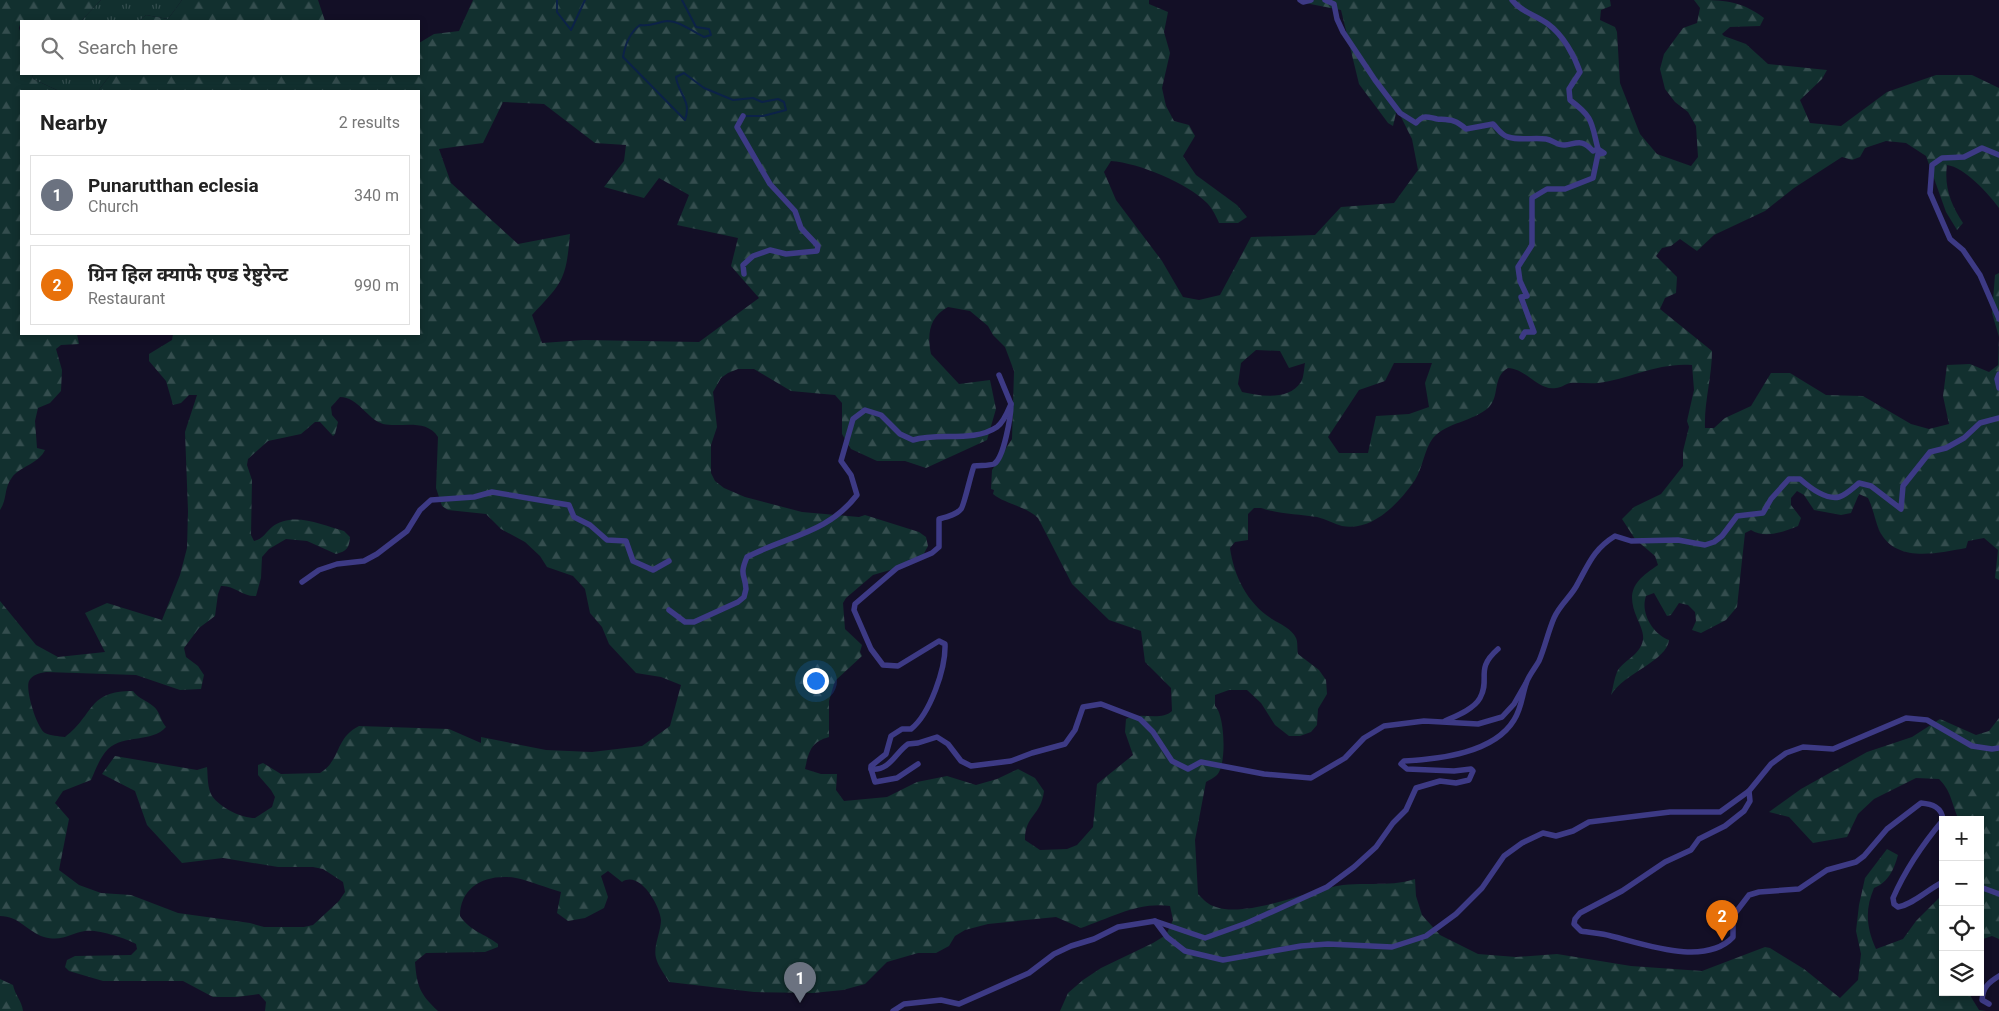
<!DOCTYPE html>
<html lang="en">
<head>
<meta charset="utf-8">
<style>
	:root { --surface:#fff; --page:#f2f2f2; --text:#222; --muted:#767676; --line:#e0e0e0; --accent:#137a85 }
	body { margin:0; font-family:Roboto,"Noto Sans Devanagari",sans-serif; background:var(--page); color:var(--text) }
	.controls { position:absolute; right:15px; bottom:15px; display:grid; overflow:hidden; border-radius:0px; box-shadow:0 2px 8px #0003 }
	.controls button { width:45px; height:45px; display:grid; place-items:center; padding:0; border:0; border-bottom:1px solid var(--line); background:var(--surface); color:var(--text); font:25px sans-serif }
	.you { position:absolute; left:815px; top:680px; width:18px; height:18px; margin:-12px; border:4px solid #fff; border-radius:50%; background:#1a73e8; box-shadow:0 0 0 8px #1a73e833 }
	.badge { display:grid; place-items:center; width:32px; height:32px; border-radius:50%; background:var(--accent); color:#fff; font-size:16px; font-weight:700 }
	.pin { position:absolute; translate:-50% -41px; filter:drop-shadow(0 1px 2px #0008) }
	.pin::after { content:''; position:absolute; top:26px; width:18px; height:15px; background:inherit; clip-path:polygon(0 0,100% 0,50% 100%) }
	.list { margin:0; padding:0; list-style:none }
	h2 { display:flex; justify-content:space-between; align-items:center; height:65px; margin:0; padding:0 20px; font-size:21px }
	h2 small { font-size:16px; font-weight:400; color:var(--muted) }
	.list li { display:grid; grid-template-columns:32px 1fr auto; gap:15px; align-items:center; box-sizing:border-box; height:80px; margin:0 10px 10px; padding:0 10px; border:1px solid var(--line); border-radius:0px }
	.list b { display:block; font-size:19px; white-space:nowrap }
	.list p { margin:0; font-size:16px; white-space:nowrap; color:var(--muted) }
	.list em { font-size:16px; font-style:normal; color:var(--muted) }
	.icon { flex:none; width:28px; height:28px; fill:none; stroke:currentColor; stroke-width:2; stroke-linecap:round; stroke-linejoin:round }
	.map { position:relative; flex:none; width:1999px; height:1011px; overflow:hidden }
	.search { position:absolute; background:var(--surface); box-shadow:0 2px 8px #0003; left:20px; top:20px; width:400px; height:55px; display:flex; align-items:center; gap:12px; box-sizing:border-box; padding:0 18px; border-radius:0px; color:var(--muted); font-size:19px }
	.panel { position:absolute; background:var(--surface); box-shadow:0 2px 8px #0003; left:20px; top:90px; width:400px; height:245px; border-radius:0px }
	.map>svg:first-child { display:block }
</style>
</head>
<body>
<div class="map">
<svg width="1999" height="1011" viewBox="0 0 1999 1011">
	<defs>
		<pattern id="grass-tufts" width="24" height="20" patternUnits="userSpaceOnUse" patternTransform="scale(1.25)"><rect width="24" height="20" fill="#12302f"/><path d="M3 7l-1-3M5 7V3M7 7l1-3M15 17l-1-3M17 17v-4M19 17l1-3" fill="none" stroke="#344d4e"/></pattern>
		<pattern id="forest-firs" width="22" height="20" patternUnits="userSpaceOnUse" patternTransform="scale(1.25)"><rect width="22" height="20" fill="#12302f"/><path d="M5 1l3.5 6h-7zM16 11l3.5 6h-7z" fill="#344d4e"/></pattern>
	</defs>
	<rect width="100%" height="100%" fill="#130f26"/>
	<!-- grass -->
	<g fill="url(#grass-tufts)">
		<path d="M101,0H182L168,19L146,15L139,21H81Z"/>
		<path d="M32,74H111L98,91H59L33,79Z"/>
	</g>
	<!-- forest -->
	<g fill="url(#forest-firs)" fill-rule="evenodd">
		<path d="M0,0H101L81,21C61,21 40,21 21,21L19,28L21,34V74H32L33,79L59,91H21V334H77L79,344L61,345L56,349L62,370L61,391L50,403L38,408L35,421L37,448L45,450C39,463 22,466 13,476C3,489 8,498 0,510Z"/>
		<path d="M182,0H318L325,21H139L146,15L168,19Z"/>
		<path d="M473,0H1149V4L1168,12L1164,32L1170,53L1162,88L1166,106L1174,121L1189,125L1195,136L1183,156L1196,175L1237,205L1247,217L1238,223H1219C1216,216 1212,208 1207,203C1187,183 1139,163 1111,161L1104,172L1116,200L1162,261L1183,297L1199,300L1220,295L1251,237L1315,235L1341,207L1394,203L1418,170L1412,139L1397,109L1393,126L1388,123L1359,84L1341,10L1305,3L1300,0H1610L1611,6L1601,10L1600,20L1615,27L1617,32L1620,83L1640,134L1657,154L1691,166L1698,157L1696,126L1688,112L1675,102L1665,89L1660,69L1664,54L1683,28L1697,23L1700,8L1694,0C1723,0 1740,0 1764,18L1760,26L1730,27L1722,34L1724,36L1746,44L1768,64L1827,70L1822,79L1800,100L1810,123L1841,126L1887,92L1936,75H1972L1999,88V208C1989,194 1964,167 1947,165C1944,187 1951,205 1963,223L1957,230L1946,212L1926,156L1906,143L1886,141L1865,148L1860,157L1852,160L1842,157L1794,188L1765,211L1714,235L1697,251L1680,239L1671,246L1662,248L1656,256L1677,277L1676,293L1665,298L1660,309L1712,351C1712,377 1704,402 1705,428H1714L1725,418L1751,406L1771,373H1790L1826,395L1863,396L1911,424L1929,429L1949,424L1943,396L1947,365L1970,364L1989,372L1998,365L1999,337L1992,313L1995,275L1999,273V580L1995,578L1998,550L1984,538L1968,541L1966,548C1938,553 1895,564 1879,530C1875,520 1873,508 1868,498L1859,494L1851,513L1841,515L1814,510L1804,495L1797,491L1791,498V505L1801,518L1798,526C1783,532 1765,539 1751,530L1745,533L1737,607L1726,620L1701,633L1692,630L1696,621L1695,612L1688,605L1679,603L1671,615L1667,616L1654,593L1646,596C1640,613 1653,634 1669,640C1667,661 1624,673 1611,695C1613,688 1614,679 1617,672C1623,660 1640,656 1643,640C1644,633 1640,625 1637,618C1625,590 1636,580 1658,565L1655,556L1635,539L1622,519L1634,507L1661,494L1683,466V451L1689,427L1687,421L1694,390L1692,365C1659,362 1629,379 1598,383C1589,384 1579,382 1570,383C1565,384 1561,388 1556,388C1538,391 1527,369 1508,368C1492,377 1500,396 1489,407C1473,422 1447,422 1433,438C1424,450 1423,467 1415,480C1400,502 1373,532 1342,526C1334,524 1326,519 1317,517C1298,514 1279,514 1261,508H1254L1248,514V540L1235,542L1230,548C1234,576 1247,603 1272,619C1280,624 1292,629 1296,638C1298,642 1297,649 1298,654L1319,670L1326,680L1327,694L1318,709L1317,725L1311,732L1300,736H1289L1275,725L1261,703L1247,690H1229L1215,695V706C1225,715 1227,765 1217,775C1214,778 1209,780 1206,782L1195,840L1198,894C1204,900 1208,905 1216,907C1248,918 1309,890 1343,885C1366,882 1391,887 1415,879L1416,896L1422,915L1440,935L1478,954L1516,957L1557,954L1631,966L1702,971L1765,947L1770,948L1804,969L1840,998L1858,980L1861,954L1856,931L1859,905L1865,878L1887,849L1898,855C1894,869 1889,882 1874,888C1865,909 1866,927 1876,949L1903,939L1916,921L1943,894V992H1968L1979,1010L1986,1011H1060L1068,993L1083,980L1101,968L1153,943L1166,935L1173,920L1170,906C1137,902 1111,918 1081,928L1056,917L988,924L965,930L955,936L949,946L936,953H918L887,962L865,984L843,990L813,993L754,992L669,982C665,975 658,966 656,958C653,946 661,932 661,920C660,906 640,870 622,882L608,871L601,876L608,897L604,908L585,918L568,921L557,913L561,892C546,888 531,881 516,878C487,873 460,886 460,916C470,931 485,934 498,944V947L485,952L426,953L415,962C417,987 420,994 438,1011H265L266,1002L259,994L237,997H213L183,981H103L69,971L65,967L67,960L75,956L131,955L137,949L136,944C126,938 97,929 85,931C71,933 63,942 44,937C28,932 19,916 0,916V601L36,645L58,657L105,652L85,613L107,603L162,620L180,575L187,548L188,511L185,432L197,395H189L181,403L173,405L166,381L149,361V354L172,340L173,334H419V91H98L111,74H419V43L434,34L459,31ZM503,102L544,104L595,143L626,145L624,161L604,187L644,198L659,178L689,195L677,225L738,238L731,266L759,298L699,342L584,340L542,343L532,315C563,282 566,280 570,234L518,244L451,183L439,149L483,143ZM948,307L970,311L988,326L993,335L1005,347L1014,371L1012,439L992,470L991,489L994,490L993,494C1007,505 1024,505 1038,518L1072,584L1109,620L1141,631L1145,662L1171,688L1172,711C1160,722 1140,711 1126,719L1125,732L1133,755L1097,784L1093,827L1077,845L1067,849L1040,850L1025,840C1025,815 1041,816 1044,791L1035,778L1018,769L997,779L976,785L947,776L917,782L887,797L844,801L836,790L837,774H821L805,769C809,751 811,742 829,737V701L834,684L836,680L862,656L860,652L862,645L845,629L843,603L846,598L873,575L897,568L922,557L928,546L926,537L919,532L865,515L859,517L802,512L745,497L724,488L715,481L711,473V445L717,427L713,392L721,378L728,373L738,369H754L791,391L835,395L842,403V434L851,449L877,461H905L926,468L987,440L996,409L990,380L959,384L931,354C927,335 929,317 948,307ZM1256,350L1280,351L1289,368L1305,363C1304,368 1304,377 1301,382C1289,401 1260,396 1242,392L1238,384L1241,363ZM1394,363H1432L1425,383L1429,407L1409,414L1376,416L1368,453H1339L1328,437L1359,390L1385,381ZM340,397C358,397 367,419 383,424C401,428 426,418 438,437L436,488L442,506L448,510L486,514L501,529L525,542L540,556L547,567L573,576L585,589L590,613L602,627L609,644L636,673L661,677L681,685L670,726L642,746L592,752L546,750L481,737V743L449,729L359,726C334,739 342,759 320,773L281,774L263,763L258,765V775L271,790L275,797L272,807L255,818C241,818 221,808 212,796C207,788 208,776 207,767L197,770L115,756L102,774L135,791L147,825L182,863L223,858L278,867H313L323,869L343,882L345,892L339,901L313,925L304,927H264L250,923L178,913L131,895L101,893L79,885L59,870L69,819L55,803L63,791L91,780C95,771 100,757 108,749C124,734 152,743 166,727C160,720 160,711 153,706C146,700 139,699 133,691C87,691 95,714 65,737C58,736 51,736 45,733C37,728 25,690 29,681C32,675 39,673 46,672L136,675L180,690L201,689L204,675L198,666L186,657L184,648L199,628L215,616L218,594L221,586C234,585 243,597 256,596L261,578L262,557L269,549L286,539L307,541L336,554C347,551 349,548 350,537L344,531C321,525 293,511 272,527C266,532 263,539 254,541L251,535L252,480L247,465L248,459L268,441L301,434L315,422H320L333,436L335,434L338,422L332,415L331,407Z"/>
		<path d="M1999,718V939L1992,936L1983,939L1980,954V820H1959C1951,803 1952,792 1939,779L1916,778L1874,799L1858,814L1847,837L1813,843L1789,817L1769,812L1801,789L1867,752L1912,737L1940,719L1976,735L1989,731Z"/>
		<path d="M0,979L13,985C15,995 22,1001 23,1011H0Z"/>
	</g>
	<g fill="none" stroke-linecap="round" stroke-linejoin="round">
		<!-- stream -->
		<g stroke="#0c2248" stroke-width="2">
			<path d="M557,0V12L571,30L585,0"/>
			<path d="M682,0L696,27L709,29L711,35L704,37C693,32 680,21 667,21C657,22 651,27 640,25C629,33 625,45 623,57L685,120C692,100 678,94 676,77L684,73L704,88L733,100L753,98L762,102L778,99L784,102L786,110L763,116H745"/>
		</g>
		<!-- minor -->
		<g stroke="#3d3a85" stroke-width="5.5">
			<path d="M1300,0L1303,2L1311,0"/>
			<path d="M1325,0L1334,4L1337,19L1343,32L1375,80L1400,113L1416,123C1424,114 1427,117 1437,119C1450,120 1455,119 1466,129L1493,124C1498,129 1501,135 1508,137C1521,141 1533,137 1546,139C1553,140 1558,146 1565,145C1578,143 1582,139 1593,151L1598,149"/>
			<path d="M1512,0C1521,12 1536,15 1548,24C1563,35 1574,55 1580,72L1569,89L1570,100C1594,118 1591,122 1598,149L1604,153L1598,154L1593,178L1565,189H1547L1532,198V245L1518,267L1520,281L1527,296L1521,297L1534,332H1525L1522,337"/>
			<path d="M743,116L737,127L770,184L795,211L801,228L818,246L817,251L786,254L770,250L753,256L743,265L744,274"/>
			<path d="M1999,155L1982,148L1964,157L1942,158L1932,165L1930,193L1943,223L1950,239L1963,250L1980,275L1999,319"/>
			<path d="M1999,374L1997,379L1999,388"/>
			<path d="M1011,404C1011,416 1004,458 994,464C988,466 980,465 974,466C971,473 964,506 961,509C956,515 947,517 939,519V547L932,553L897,568L855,604L854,610L871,649L883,665L898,666L939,641L945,644C946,668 930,714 911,729H902L891,736L886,754L871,766V769C890,771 895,753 908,744L918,743L937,737L948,744L961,761L971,766L1011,761L1032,753L1065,744L1075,730L1083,707L1101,704L1140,719L1153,732L1172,761L1188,769L1201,762L1264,774L1311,778L1345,758L1364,738L1384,726L1424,721L1478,724L1502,717L1514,704L1526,683"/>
			<path d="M302,582L319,570L337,564L364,561L377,554L407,531L420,510L431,500L474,497L492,492L569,505L574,517L590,525L607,540L626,541L633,561L653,570L669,561"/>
			<path d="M669,610L685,622H694L738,602L744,597L746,589C745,573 739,576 747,557C787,536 827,534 857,495L851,475L841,461L853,419L865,410L881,415L900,434L913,440C939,432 973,443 997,427C1004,422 1008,411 1011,404L999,375"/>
			<path d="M1445,721C1456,716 1474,709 1480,698C1491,678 1474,670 1498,649"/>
			<path d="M871,769L875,782L897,778L918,764"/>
			<path d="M1749,791L1750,801L1744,811L1725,826L1699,839L1691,850L1665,862L1622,891L1580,913L1575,919L1574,924L1581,931C1591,933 1601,933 1611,936C1644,944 1705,967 1733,937V916L1749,895L1759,892L1799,889L1827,870L1856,862L1864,856L1887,829L1921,803C1932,804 1942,807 1943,820C1922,845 1906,868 1893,898L1894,904L1898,907C1914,904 1928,889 1943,882"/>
			<path d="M1980,887L1999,894"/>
			<path d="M1155,921L1205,938L1247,923L1327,887L1354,867L1376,847L1393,823L1406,810L1416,788L1440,781L1456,783L1469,780L1473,771L1471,769L1454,771L1407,769L1401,764L1404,761C1440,759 1494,753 1514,720C1522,708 1522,694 1527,681C1530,674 1535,668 1539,661C1545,647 1548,632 1554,618C1560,604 1572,596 1578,583C1589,563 1594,549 1615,536L1631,541L1678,540L1705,545L1714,542L1722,536L1737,516L1763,513L1771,499L1789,479H1800C1809,487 1826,500 1839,497C1846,495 1854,487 1859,483L1871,486L1901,509L1903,486L1930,452L1946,448L1964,438L1980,423L1999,418"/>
			<path d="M1989,1004L1982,1000C1983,987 1989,982 1999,976"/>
			<path d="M893,1011L904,1004L941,1000L959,1004L1029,973L1054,954L1071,946L1094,939L1118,927L1155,921L1167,937L1185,951L1223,960L1301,946L1328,944L1392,947L1426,936L1456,914L1482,888L1504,856L1522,843L1543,833L1556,836L1573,831L1589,822L1670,812H1720L1749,791L1771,764L1786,753L1803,747L1833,749L1906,718L1927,720L1972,746L1992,749L1999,748"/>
		</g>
	</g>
</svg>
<div class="controls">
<button>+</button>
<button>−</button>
<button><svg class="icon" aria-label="locate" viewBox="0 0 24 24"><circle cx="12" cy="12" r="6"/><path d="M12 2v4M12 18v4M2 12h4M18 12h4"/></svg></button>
<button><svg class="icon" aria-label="layers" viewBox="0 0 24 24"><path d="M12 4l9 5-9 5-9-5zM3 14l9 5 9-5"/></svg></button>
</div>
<div class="you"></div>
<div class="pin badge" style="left:800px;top:1003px;background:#6b7280">1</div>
<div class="pin badge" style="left:1722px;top:941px;background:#e8710a">2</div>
<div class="search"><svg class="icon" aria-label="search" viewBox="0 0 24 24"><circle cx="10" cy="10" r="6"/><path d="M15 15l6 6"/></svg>Search here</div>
<section class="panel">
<h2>Nearby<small>2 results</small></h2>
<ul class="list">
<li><span class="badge" style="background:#6b7280">1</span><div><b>Punarutthan eclesia</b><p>Church</p></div><em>340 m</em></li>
<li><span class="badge" style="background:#e8710a">2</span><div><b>ग्रिन हिल क्याफे एण्ड रेष्टुरेन्ट</b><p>Restaurant</p></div><em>990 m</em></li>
</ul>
</section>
</div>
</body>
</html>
